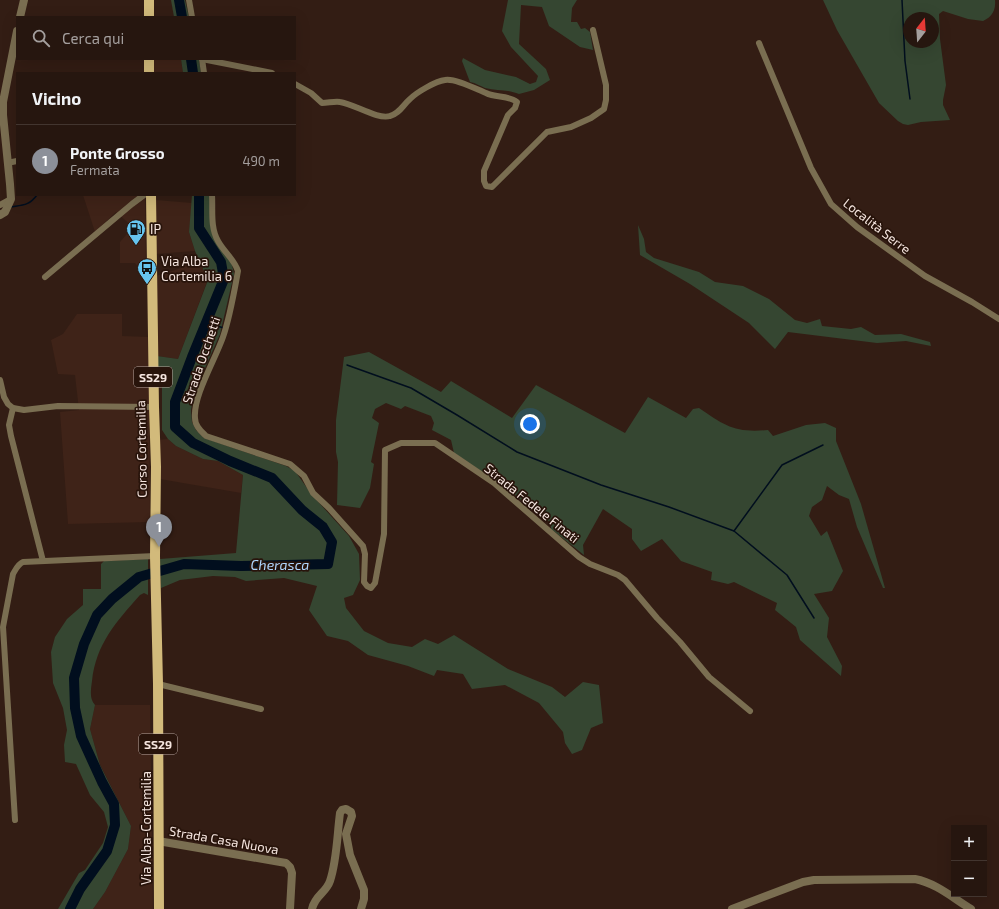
<!DOCTYPE html>
<html lang="it">
<head>
<meta charset="utf-8">
<style>
	:root { --surface:#26160f; --page:#32231d; --text:#f1f3f6; --muted:#a49f9e; --line:#42352f; --accent:#8c9099 }
	body { margin:0; font-family:"Exo 2",sans-serif; background:var(--page); color:var(--text) }
	.controls { position:absolute; right:12px; bottom:12px; display:grid; overflow:hidden; border-radius:0px; box-shadow:0 4px 16px #0002 }
	.controls button { width:36px; height:36px; display:grid; place-items:center; padding:0; border:0; border-bottom:1px solid var(--line); background:var(--surface); color:var(--text); font:20px sans-serif }
	.compass { position:absolute; left:903px; top:12px; width:36px; height:36px; border-radius:50%; background:var(--surface); box-shadow:0 4px 16px #0002; rotate:17deg }
	.you { position:absolute; left:530px; top:424px; width:14px; height:14px; margin:-10px; border:3px solid #fff; border-radius:50%; background:#1a73e8; box-shadow:0 0 0 6px #1a73e833 }
	.badge { display:grid; place-items:center; width:26px; height:26px; border-radius:50%; background:var(--accent); color:#fff; font-size:13px; font-weight:700 }
	.pin { position:absolute; translate:-50% -33px; filter:drop-shadow(0 1px 2px #0008) }
	.pin::after { content:''; position:absolute; top:21px; width:14px; height:12px; background:inherit; clip-path:polygon(0 0,100% 0,50% 100%) }
	.list { margin:0; padding:0; list-style:none }
	h2 { display:flex; justify-content:space-between; align-items:center; height:52px; margin:0; padding:0 16px; font-size:17px }
	h2 small { font-size:13px; font-weight:400; color:var(--muted) }
	.list li { display:grid; grid-template-columns:26px 1fr auto; gap:12px; align-items:center; box-sizing:border-box; height:72px; padding:0 16px; border-top:1px solid var(--line) }
	.list b { display:block; font-size:15px; white-space:nowrap }
	.list p { margin:0; font-size:13px; white-space:nowrap; color:var(--muted) }
	.list em { font-size:13px; font-style:normal; color:var(--muted) }
	.icon { flex:none; width:22px; height:22px; fill:none; stroke:currentColor; stroke-width:2; stroke-linecap:round; stroke-linejoin:round }
	.map { position:relative; flex:none; width:999px; height:909px; overflow:hidden }
	.search { position:absolute; background:var(--surface); box-shadow:0 4px 16px #0002; left:16px; top:16px; width:280px; height:44px; display:flex; align-items:center; gap:10px; box-sizing:border-box; padding:0 14px; border-radius:0px; color:var(--muted); font-size:15px }
	.panel { position:absolute; background:var(--surface); box-shadow:0 4px 16px #0002; left:16px; top:72px; width:280px; height:124px; border-radius:0px }
	.map>svg:first-child { display:block }
</style>
</head>
<body>
<div class="map">
<svg width="999" height="909" viewBox="0 0 999 909">
	<rect width="100%" height="100%" fill="#331d14"/>
	<!-- built -->
	<g fill="#3f2318">
		<path d="M152,59H181L183,73H152Z"/>
		<path d="M83,195H145L146,268H139L135,263H120V242L133,227L116,212L95,232Z"/>
		<path d="M156,200L192,203L189,232L195,251L155,254Z"/>
		<path d="M200,262L208,279L178,359L157,356L156,276Z"/>
		<path d="M77,314H122V336L149,337L150,522L68,524L60,412L79,410L75,375L58,374L51,340L63,334Z"/>
		<path d="M168,439L176,446L203,459L218,461L243,475L241,493L160,479L158,440Z"/>
		<path d="M95,705H150L153,909H93L105,892L128,849L131,826L100,764L90,729Z"/>
	</g>
	<!-- green -->
	<g fill="#354631" fill-rule="evenodd">
		<path d="M171,0H185L189,17H174Z"/>
		<path d="M508,0H577L572,8L571,22H577L581,29L585,28L590,32L593,50L580,47L549,26L542,7L521,5L519,44L546,69L550,80L534,90L519,94C507,89 497,91 485,88C480,86 476,83 470,82L462,61L463,58L485,70L516,77L530,84L536,82L538,76L511,47L502,31Z"/>
		<path d="M823,0H995C996,10 992,17 983,21L968,19L943,11L939,14L940,39L946,85L943,100V105L950,120L921,122L908,125L903,124L898,121L879,103L837,30ZM909,18H933V42H909Z"/>
		<path d="M181,59H199L201,73H183Z"/>
		<path d="M192,195H210L211,228L232,265L234,274L220,334L194,393L191,410L192,422L196,430L204,438L286,466L295,471L312,495L349,536L359,554L360,580L353,595L344,598L346,608L364,631L388,643L412,647L425,639L438,644L454,635L508,669L552,687L565,697L583,682L599,685L603,723L591,728L582,750L572,754L565,743L563,732L539,703L505,685L472,689L463,674L437,670L434,676L408,666L368,655L348,641L327,636L309,610L317,586L284,578L246,581L235,577L213,576L180,580L161,588L160,559L236,553L243,475L218,461L203,459L176,446L168,439L162,430V387L158,385L157,356L178,359L208,280L195,251L189,232Z"/>
		<path d="M638,225L644,239L646,252L654,258L699,272L715,282L743,286L769,299L795,320L807,323L820,319L822,326L851,329L861,327L875,335L901,334L930,342L931,346L906,341L877,343L788,332L775,349L749,323L690,284L640,255Z"/>
		<path d="M369,352L441,392L451,381L512,418L536,385L625,433L648,397L686,418L693,409L699,408C725,426 735,433 768,430L773,436L806,425L825,423L836,428V441L861,504L885,588H883L857,527L849,499L839,495L827,486L822,500L812,507L809,516L821,536L827,531L843,571L832,591L814,594L829,618L827,637L842,666L841,676L800,640L796,627L775,610L777,603L734,582L728,584L711,580L712,572L681,561L662,539L641,551L632,539V529L603,509L583,545L584,555L551,529V523L502,485L454,453L451,440L432,430L434,423L431,416L405,406L401,409L386,403L375,409L372,418L379,423L371,462L374,464L370,488L360,508L337,505L338,462L336,452V420L344,357Z"/>
		<path d="M148,559V595L144,593L140,595C116,622 96,644 92,681C91,689 89,699 95,705L90,729L100,765L131,826L128,849L105,892L93,909H58L79,873L85,870L103,843L108,827L104,812L90,795L76,764L65,762L64,745L67,730L63,708L53,683L51,652L55,637L67,619L83,605V589H101V564L104,561Z"/>
	</g>
	<g fill="none" stroke-linecap="round" stroke-linejoin="round">
		<!-- stream -->
		<g stroke="#010e1e" stroke-width="1.5">
			<path d="M902,0L905,61L910,99"/>
			<path d="M10,207C22,205 29,206 37,195"/>
			<path d="M206,323L224,328"/>
			<path d="M347,365L411,388L457,415L517,452L601,485L669,507L734,531L787,575L814,618"/>
			<path d="M734,531L782,465L823,445"/>
		</g>
		<!-- river -->
		<g stroke="#010e1e" stroke-width="10">
			<path d="M179,0L182,17"/>
			<path d="M191,59L193,73"/>
			<path d="M70,909L80,889L107,851L115,825L114,804L102,782L81,736L75,708L74,678L84,644L97,615L112,599L139,577L184,564L241,566L328,564L332,542L323,527L302,510L272,478L230,461L193,443L175,427V402L192,357L224,279L221,262L199,228V195"/>
		</g>
		<!-- minor -->
		<g stroke="#7a6e51" stroke-width="6">
			<path d="M189,0L192,17"/>
			<path d="M759,43L811,168L831,204L857,227L925,276L972,302L999,319"/>
			<path d="M202,59L272,73"/>
			<path d="M202,59L204,73"/>
			<path d="M295,84L311,93L322,103C328,103 335,101 340,102C354,104 378,120 390,116C399,114 403,105 410,99C417,92 436,81 445,80C455,78 476,89 486,93C496,98 508,95 517,102L515,108L508,115L484,171V181L486,186L492,187L547,132L571,127L591,118L604,109L606,100V85L593,30"/>
			<path d="M7,163L17,161"/>
			<path d="M212,195C213,210 210,227 218,241C224,252 234,259 238,271C234,293 230,317 223,337C215,360 193,396 195,418C195,426 201,431 206,436L290,464L304,476L313,493L329,508L363,546L365,554L364,582L367,586L371,588L375,583L384,534L385,450L401,443H435L494,483L579,557L590,564L618,575L625,580L657,618L680,642L709,677L750,711"/>
			<path d="M0,205L11,199"/>
			<path d="M45,277L132,204L144,195"/>
			<path d="M0,380L4,397L8,404L13,408L24,410L58,406L154,407"/>
			<path d="M13,408L9,425L11,436L43,561"/>
			<path d="M158,684L261,709"/>
			<path d="M15,820L3,627L13,574C16,569 18,564 23,562L155,556"/>
		</g>
		<!-- tertiary -->
		<g stroke="#7a6e51" stroke-width="8">
			<path d="M20,17L24,0"/>
			<path d="M0,215L5,212L11,199L10,184L3,115V102L17,31"/>
			<path d="M158,841L286,863L290,867L292,873L290,909"/>
			<path d="M312,909C315,895 326,893 330,881C337,860 337,836 340,813L342,810L346,809L351,812L352,816L346,834L350,855L364,890V899L361,909"/>
			<path d="M732,909L803,882L814,880L915,879C936,883 953,898 971,909"/>
		</g>
		<!-- primary -->
		<g stroke="#d2ba7b" stroke-width="10">
			<path d="M149,0V17"/>
			<path d="M149,59V73"/>
			<path d="M151,195L154,407L156,467L155,556L158,684L159,909"/>
		</g>
	</g>
	<!-- icons -->
	<defs>
		<g id="fuel-pin" transform="scale(1)"><path d="M0 17L-7.5 6A9.5 9.5 0 1 1 7.5 6Z" fill="#66c4ef" stroke="#28140b"/><path d="M-5.5-6h7V0h2V4h1.3V-2.5L3-4.5l.8-.8L6-3V5H2.5V1h-1V6h-7ZM-4.2-4.7v3.2H.2V-4.7Z" fill="#111"/></g>
		<g id="bus-pin" transform="scale(1)"><path d="M0 17L-7.5 6A9.5 9.5 0 1 1 7.5 6Z" fill="#66c4ef" stroke="#28140b"/><path d="M-5-6H5V4H4V6H2V4H-2V6H-4V4H-5ZM-3.5-4V0h7V-4ZM-3.5 1.2v1.5H-2V1.2ZM2 1.2v1.5H3.5V1.2Z" fill="#111"/></g>
	</defs>
	<g fill-rule="evenodd">
		<use href="#fuel-pin" x="136" y="229"/>
		<use href="#bus-pin" x="147" y="268"/>
	</g>
	<g text-anchor="middle" dominant-baseline="central" stroke-width="3.5" stroke-linejoin="round" paint-order="stroke">
		<!-- shield labels -->
		<g fill="#28140b" stroke="#b7a69f" stroke-width="1">
			<rect x="134" y="367" width="38" height="20" rx="3"/>
			<rect x="139" y="734" width="38" height="20" rx="3"/>
		</g>
		<g font-size="12" font-weight="bold" fill="#f4e4de">
			<text x="153" y="377">SS29</text>
			<text x="158" y="744">SS29</text>
		</g>
		<!-- street labels -->
		<g font-size="13" fill="#f4e4de" stroke="#28140b">
			<text transform="translate(877 226) rotate(38)">Località Serre</text>
			<text transform="translate(201 360) rotate(-71)">Strada Occhetti</text>
			<text transform="translate(141 449) rotate(-91)">Corso Cortemilia</text>
			<text transform="translate(532 503) rotate(39)">Strada Fedele Finati</text>
			<text transform="translate(146 828) rotate(-90)">Via Alba-Cortemilia</text>
			<text transform="translate(224 840) rotate(10)">Strada Casa Nuova</text>
		</g>
		<!-- poi labels -->
		<g font-size="13" fill="#f4e4de" stroke="#28140b" text-anchor="start">
			<text x="150" y="229">IP</text>
			<text x="161" y="261">Via Alba<tspan x="161" dy="15">Cortemilia 6</tspan></text>
		</g>
		<!-- water labels -->
		<g font-size="14" font-style="italic" fill="#afd6ff" stroke="#28140b">
			<text x="280" y="564">Cherasca</text>
		</g>
	</g>
</svg>
<div class="controls">
<button>+</button>
<button>−</button>
</div>
<svg class="compass" viewBox="-18 -18 36 36"><path d="M0-13l5 13h-10z" fill="#e53935"/><path d="M0 13l5-13h-10z" fill="#a49f9e"/></svg>
<div class="you"></div>
<div class="pin badge" style="left:159px;top:547px">1</div>
<div class="search"><svg class="icon" aria-label="search" viewBox="0 0 24 24"><circle cx="10" cy="10" r="6"/><path d="M15 15l6 6"/></svg>Cerca qui</div>
<section class="panel">
<h2>Vicino<small></small></h2>
<ul class="list">
<li><span class="badge">1</span><div><b>Ponte Grosso</b><p>Fermata</p></div><em>490 m</em></li>
</ul>
</section>
</div>
</body>
</html>
